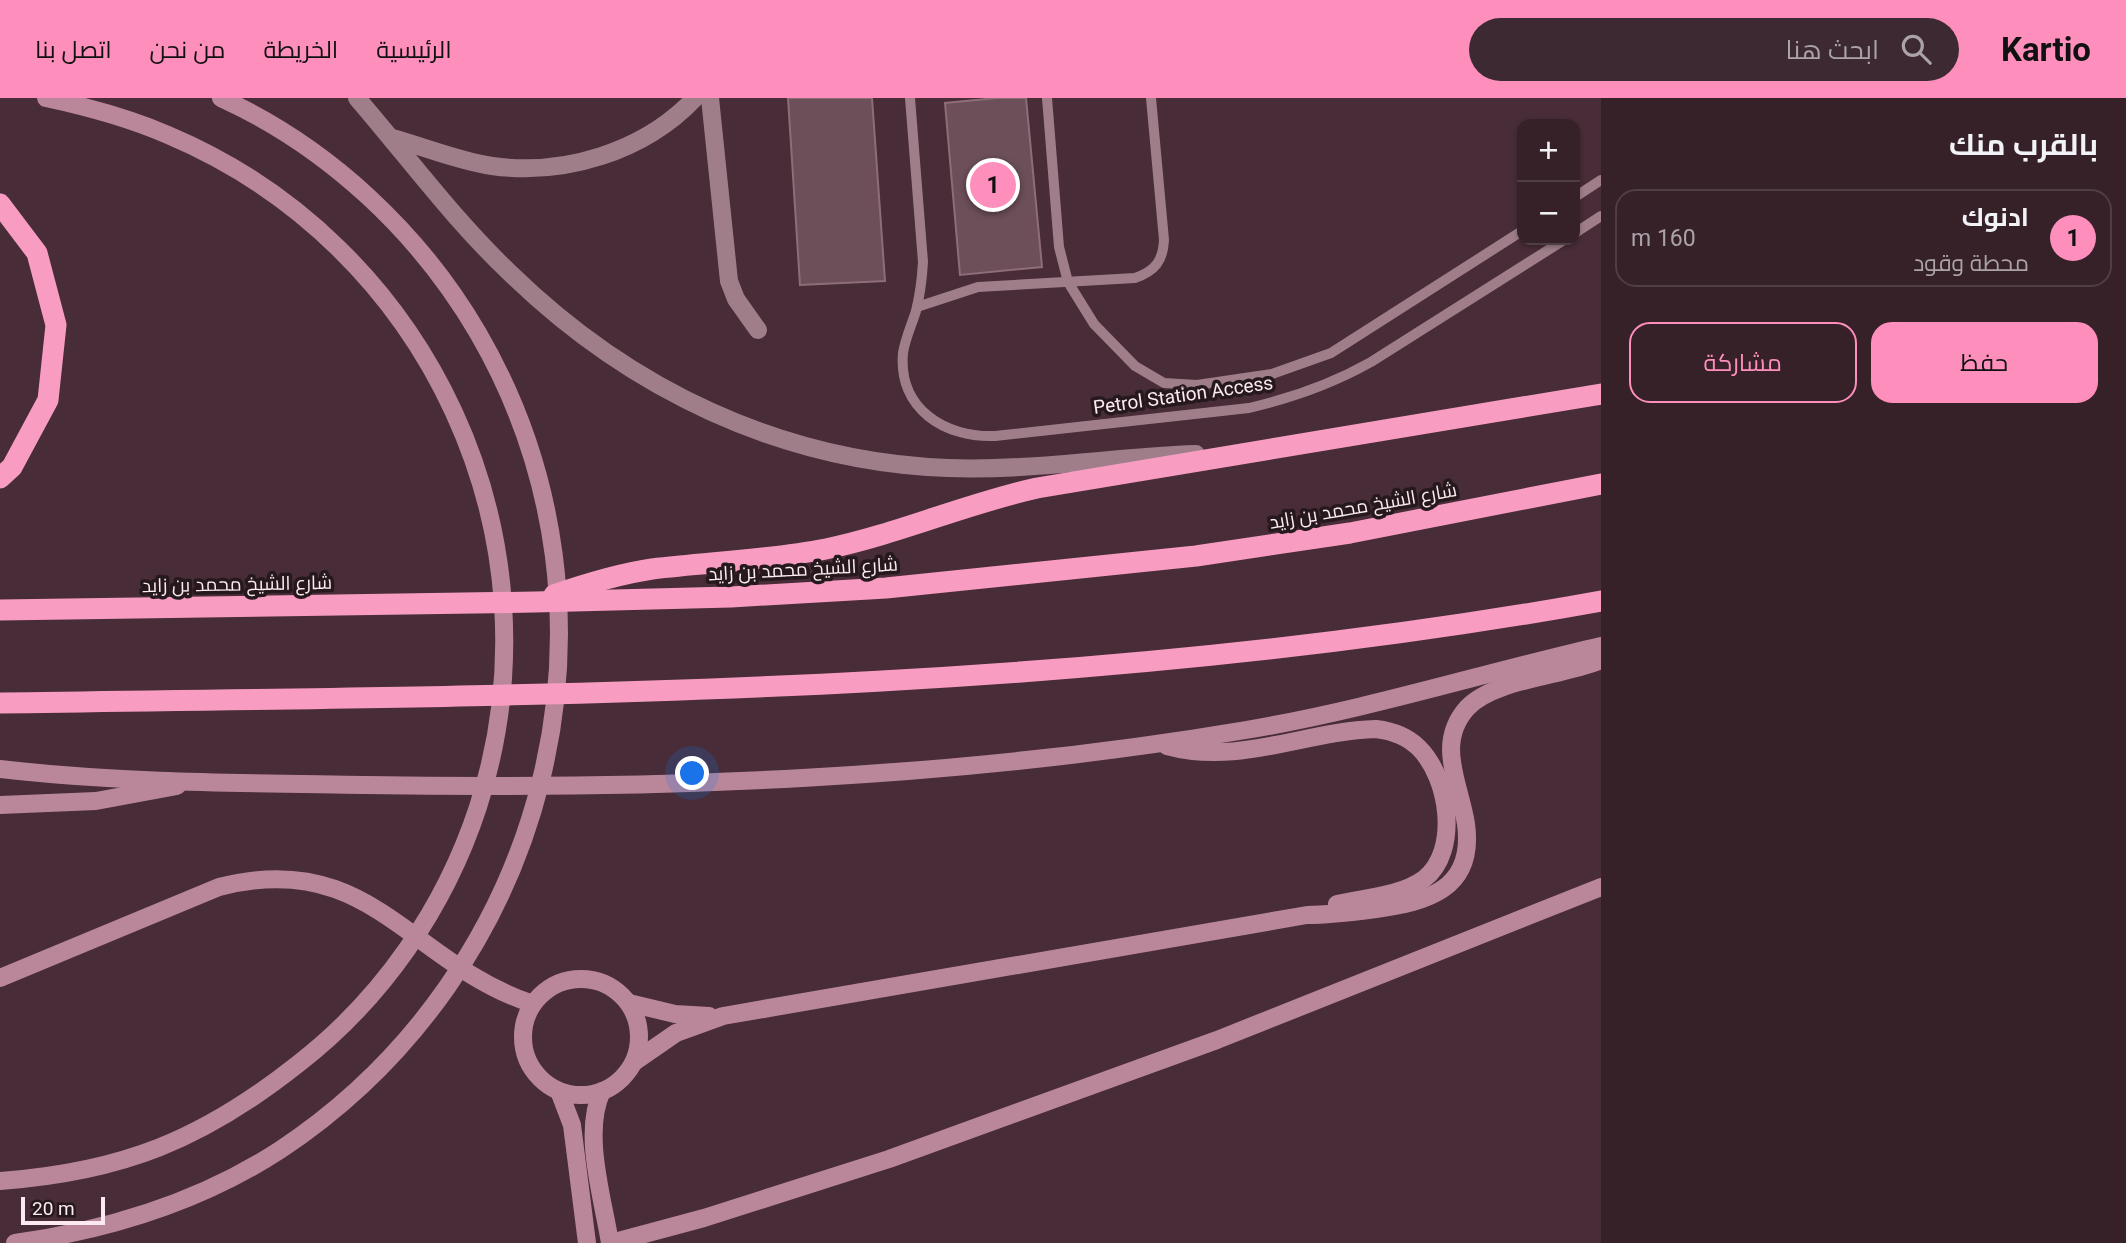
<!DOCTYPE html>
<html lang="ar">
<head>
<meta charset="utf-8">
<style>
	:root { --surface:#362129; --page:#3d2931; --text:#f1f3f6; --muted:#aaa3a8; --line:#503e46; --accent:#fe8ebc }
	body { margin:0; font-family:Roboto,Cairo,sans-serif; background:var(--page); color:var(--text); direction:rtl }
	.controls { position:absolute; right:21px; top:21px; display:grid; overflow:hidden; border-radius:14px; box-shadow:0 2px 5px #0004 }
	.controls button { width:63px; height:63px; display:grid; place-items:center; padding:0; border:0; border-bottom:2px solid var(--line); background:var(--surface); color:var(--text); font:35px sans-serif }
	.scale { position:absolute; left:21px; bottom:18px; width:84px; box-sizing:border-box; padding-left:7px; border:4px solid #fdeaf0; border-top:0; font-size:19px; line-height:24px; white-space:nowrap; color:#fdeaf0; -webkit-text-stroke:5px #26191e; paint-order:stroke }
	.you { position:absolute; left:693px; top:676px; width:24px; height:24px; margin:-18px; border:5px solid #fff; border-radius:50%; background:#1a73e8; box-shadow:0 0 0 10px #1a73e833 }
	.badge { display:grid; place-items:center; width:46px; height:46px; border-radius:50%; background:var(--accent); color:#111; font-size:23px; font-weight:700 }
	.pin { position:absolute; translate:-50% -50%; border:4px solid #fff; box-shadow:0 2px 7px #0006 }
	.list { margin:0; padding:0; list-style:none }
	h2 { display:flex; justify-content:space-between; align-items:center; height:91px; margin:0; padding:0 28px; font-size:30px }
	h2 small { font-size:23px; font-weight:400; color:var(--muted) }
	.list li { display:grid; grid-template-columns:46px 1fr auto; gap:21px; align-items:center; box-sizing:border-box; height:98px; margin:0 14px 14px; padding:0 14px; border:2px solid var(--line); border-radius:21px }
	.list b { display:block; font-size:26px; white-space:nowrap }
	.list p { margin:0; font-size:23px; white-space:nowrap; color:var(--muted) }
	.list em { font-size:23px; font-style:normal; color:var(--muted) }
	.actions { display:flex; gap:14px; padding:21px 28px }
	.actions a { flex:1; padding:16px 0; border:2px solid var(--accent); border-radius:21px; text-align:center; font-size:24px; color:var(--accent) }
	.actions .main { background:var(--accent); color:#111 }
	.icon { flex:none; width:38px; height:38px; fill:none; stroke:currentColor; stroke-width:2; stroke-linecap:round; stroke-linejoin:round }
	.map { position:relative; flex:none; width:1601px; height:1145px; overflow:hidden; direction:ltr }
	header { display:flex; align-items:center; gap:42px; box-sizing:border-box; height:98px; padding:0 35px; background:var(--accent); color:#111 }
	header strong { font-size:33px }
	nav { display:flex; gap:38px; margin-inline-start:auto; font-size:24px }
	.search { width:490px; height:63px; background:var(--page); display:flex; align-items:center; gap:18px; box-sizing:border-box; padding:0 24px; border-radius:38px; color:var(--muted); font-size:26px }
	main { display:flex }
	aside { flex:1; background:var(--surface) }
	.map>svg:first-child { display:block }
</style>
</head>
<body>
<header>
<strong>Kartio</strong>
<div class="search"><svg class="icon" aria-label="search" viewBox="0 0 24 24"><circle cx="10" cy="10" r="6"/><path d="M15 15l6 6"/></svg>ابحث هنا</div>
<nav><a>الرئيسية</a><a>الخريطة</a><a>من نحن</a><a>اتصل بنا</a></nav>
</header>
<main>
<aside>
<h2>بالقرب منك<small></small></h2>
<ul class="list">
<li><span class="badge">1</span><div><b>ادنوك</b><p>محطة وقود</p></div><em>160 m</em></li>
</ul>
<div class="actions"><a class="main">حفظ</a><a>مشاركة</a></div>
</aside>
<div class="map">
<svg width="1601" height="1145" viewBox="0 0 1601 1145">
	<rect width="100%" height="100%" fill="#482c37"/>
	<!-- building -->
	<g fill="#6c4f59" stroke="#8d6d78" stroke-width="2">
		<path d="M788,0H872L885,183L800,187Z"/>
		<path d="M997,0H1026L1042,169L960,177L945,5Z"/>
	</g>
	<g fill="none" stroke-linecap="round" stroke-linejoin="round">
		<!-- lane -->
		<g stroke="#9f7e8a" stroke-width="10">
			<path d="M910,0L923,164C922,181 920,197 916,213C912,226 905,241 903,255C898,311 945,340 995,338L1249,310C1292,300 1332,286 1371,264L1564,142"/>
			<path d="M1047,0L1059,149L1068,184L1094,226L1135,268L1164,285L1197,287L1272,276L1331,255L1522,133"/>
			<path d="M1575,99L1601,82"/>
			<path d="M1575,135L1601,118"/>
			<path d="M917,209L978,189L1135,180C1155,173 1163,163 1164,142L1151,0"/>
		</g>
		<!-- street -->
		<g stroke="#9f7e8a" stroke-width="18">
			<path d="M357,0C407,58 454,122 510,175C629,291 781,364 948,370C1031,373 1114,359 1196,356"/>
			<path d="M710,0L729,183L736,201L758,232"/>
			<path d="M392,40C425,49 458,63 492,68C564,78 644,54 695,0"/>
		</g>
		<!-- secondary -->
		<g stroke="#ba879a" stroke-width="18">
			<path d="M1167,648C1240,668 1304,633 1376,631C1393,633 1407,638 1419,650C1449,680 1460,753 1424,781C1401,798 1363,800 1337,806"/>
			<path d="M0,671C121,685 243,685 365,687C658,692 956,681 1246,632C1366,612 1483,575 1601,548"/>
			<path d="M0,707L96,703L177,688"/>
			<path d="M0,880L219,789C370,750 409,865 533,906"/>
			<circle cx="581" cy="939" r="58"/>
			<path d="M629,905L675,916L709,918"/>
			<path d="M634,964L676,935L723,918L1307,817C1330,817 1353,814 1376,811C1426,804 1475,792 1466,726C1460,686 1435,646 1467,610C1494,581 1564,578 1601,562"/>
			<path d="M559,993L572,1027L587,1145"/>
			<path d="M602,993C582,1035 603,1100 610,1145"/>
			<path d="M0,1083C122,1074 202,1042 298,966C382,901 445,810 478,709C565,440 429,147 168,37C129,20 88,9 46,0"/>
			<path d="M15,1145C108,1132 200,1104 280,1052C549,874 641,516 478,235C419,134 328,49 221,0"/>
			<path d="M611,1145L704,1120L889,1061L1217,942L1601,789"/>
		</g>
		<!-- highway -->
		<g stroke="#f89dc1" stroke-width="21">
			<path d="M0,106L37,155L56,227L48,302L12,369L0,380"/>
			<path d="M554,497C586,486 618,476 652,471C710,464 769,462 826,451C898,436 965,406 1037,390L1601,296"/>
			<path d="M0,512L535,504L731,499L886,490L1196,458L1350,435L1601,386"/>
			<path d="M0,605C534,597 1073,599 1601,503"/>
		</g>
	</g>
	<g text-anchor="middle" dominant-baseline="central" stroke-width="7" stroke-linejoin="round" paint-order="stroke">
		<!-- street labels -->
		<g font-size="19" fill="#fdeaf0" stroke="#26191e">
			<text transform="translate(1183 297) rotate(-8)">Petrol Station Access</text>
			<text transform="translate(1363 408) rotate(-10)">شارع الشيخ محمد بن زايد</text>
			<text transform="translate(803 471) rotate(-3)">شارع الشيخ محمد بن زايد</text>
			<text transform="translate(237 486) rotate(-1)">شارع الشيخ محمد بن زايد</text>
		</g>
	</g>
</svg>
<div class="controls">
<button>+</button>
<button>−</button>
</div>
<div class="scale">20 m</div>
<div class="you"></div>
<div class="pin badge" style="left:993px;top:87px">1</div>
</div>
</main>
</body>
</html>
